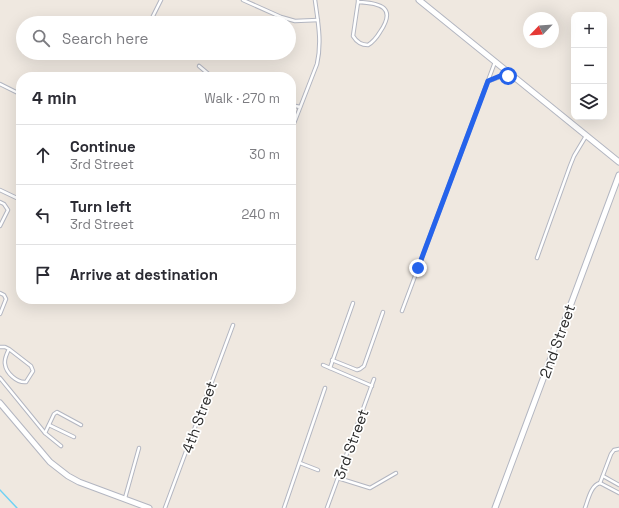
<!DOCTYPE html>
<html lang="en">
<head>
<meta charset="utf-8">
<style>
	:root { --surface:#fff; --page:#f7f7f7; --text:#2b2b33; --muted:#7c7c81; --line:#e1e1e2 }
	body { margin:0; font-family:"Space Grotesk",sans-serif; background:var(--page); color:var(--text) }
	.controls { position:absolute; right:12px; top:12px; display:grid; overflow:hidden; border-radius:8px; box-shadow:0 4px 16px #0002 }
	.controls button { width:36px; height:36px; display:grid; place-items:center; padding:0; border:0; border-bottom:1px solid var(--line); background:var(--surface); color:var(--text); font:20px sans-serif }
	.compass { position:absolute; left:523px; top:12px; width:36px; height:36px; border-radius:50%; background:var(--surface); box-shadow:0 4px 16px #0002; rotate:245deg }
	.stop { position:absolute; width:12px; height:12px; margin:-9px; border:3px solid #2563eb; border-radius:50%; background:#fff }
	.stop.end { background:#2563eb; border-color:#fff; box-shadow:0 1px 4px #0008 }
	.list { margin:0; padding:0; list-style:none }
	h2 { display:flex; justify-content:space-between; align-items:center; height:52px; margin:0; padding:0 16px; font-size:17px }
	h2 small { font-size:13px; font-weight:400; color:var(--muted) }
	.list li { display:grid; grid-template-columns:26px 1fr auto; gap:12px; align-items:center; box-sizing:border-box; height:60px; padding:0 16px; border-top:1px solid var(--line) }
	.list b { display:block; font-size:15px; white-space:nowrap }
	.list p { margin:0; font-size:13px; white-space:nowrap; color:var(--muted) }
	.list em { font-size:13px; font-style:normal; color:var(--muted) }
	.icon { flex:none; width:22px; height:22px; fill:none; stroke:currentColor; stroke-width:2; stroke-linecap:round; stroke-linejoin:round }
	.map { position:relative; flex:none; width:619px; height:508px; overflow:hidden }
	.search { position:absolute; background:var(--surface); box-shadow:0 4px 16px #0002; left:16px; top:16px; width:280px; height:44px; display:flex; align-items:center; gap:10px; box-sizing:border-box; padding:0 14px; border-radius:22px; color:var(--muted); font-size:15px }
	.panel { position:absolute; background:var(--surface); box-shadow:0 4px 16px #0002; left:16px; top:72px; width:280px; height:232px; border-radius:16px }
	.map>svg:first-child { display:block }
</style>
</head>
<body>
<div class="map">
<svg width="619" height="508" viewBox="0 0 619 508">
	<rect width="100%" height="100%" fill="#efe8e0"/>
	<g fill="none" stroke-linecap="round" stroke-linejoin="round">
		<!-- stream -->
		<path stroke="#70d1f4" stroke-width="1.5" d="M0,490L17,508"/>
		<!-- lane casing -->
		<g stroke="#b3b6c1" stroke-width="4.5">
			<g id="lane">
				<path d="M243,0L281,17L295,21L318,20"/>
				<path d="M358,2L353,36C356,41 361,45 368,45C373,42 377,37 380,32C397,7 380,3 358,2V0"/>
				<path d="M152,18L161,0"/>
				<path d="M199,66L212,77"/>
				<path d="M489,81L500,77L511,76"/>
				<path d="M0,84L20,94"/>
				<path d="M291,105L300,107"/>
				<path d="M291,131L317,64C322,42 318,22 315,0"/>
				<path d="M0,190L21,200"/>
				<path d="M0,202L4,204L8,210L0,226"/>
				<path d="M537,258L570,166L574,156L586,136"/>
				<path d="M0,293L4,295L6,299L0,314"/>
				<path d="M402,311L495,62"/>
				<path d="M0,347H5L9,349L31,366L33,371L26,382C17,383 6,373 5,364C4,359 7,353 9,349"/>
				<path d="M332,360L357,370L360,369L364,366L383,312"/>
				<path d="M323,365L372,386"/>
				<path d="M330,368L353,303"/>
				<path d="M0,378L45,433L61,446"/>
				<path d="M49,425L74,437"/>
				<path d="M45,433L54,414L57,412L81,425"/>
				<path d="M300,463L318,470"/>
				<path d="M603,476L619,485"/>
				<path d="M338,478L370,488L396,473"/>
				<path d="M600,483L611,454L614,450L619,449"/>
				<path d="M125,498L139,448"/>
				<path d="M165,508L233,325"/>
				<path d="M284,508L325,388"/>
				<path d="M327,508L374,379"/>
				<path d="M585,508C588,500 591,485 600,483L619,493"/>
			</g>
		</g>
		<!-- street casing -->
		<g stroke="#b3b6c1" stroke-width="7">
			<g id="street">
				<path d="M419,0L619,162"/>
				<path d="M0,403L50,462L68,476L79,482L149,508"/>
				<path d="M495,508L619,175"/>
			</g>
		</g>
		<!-- lane -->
		<use href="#lane" stroke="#fff" stroke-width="2.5"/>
		<!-- street -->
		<use href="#street" stroke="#fff" stroke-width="5"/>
	</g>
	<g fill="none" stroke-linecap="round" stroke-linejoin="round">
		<!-- route -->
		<path stroke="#2563eb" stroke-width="5" d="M418,268L488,81L500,76H508"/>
	</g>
	<g text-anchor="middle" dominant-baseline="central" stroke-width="3.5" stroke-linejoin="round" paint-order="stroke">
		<!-- street labels -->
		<g font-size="15" fill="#2d2d2d" stroke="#fff">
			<text transform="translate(557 341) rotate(-70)">2nd Street</text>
			<text transform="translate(199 417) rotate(-70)">4th Street</text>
			<text transform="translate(351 444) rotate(-70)">3rd Street</text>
		</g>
	</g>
</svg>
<div class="controls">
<button>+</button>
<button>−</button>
<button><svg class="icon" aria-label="layers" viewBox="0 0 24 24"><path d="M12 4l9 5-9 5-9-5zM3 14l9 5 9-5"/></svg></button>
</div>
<svg class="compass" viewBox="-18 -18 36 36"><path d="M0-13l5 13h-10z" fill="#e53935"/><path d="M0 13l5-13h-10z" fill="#7c7c81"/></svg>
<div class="stop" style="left:508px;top:76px"></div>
<div class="stop end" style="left:418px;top:268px"></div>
<div class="search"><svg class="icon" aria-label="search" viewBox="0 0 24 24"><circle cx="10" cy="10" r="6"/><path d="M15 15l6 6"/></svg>Search here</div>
<section class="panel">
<h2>4 min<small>Walk · 270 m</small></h2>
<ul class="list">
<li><svg class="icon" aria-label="ahead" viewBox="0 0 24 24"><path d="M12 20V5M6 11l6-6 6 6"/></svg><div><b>Continue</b><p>3rd Street</p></div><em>30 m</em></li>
<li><svg class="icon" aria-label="left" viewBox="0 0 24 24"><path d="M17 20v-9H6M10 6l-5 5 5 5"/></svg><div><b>Turn left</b><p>3rd Street</p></div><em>240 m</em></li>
<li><svg class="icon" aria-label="arrive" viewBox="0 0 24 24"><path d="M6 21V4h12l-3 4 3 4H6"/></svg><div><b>Arrive at destination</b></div></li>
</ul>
</section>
</div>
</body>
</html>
